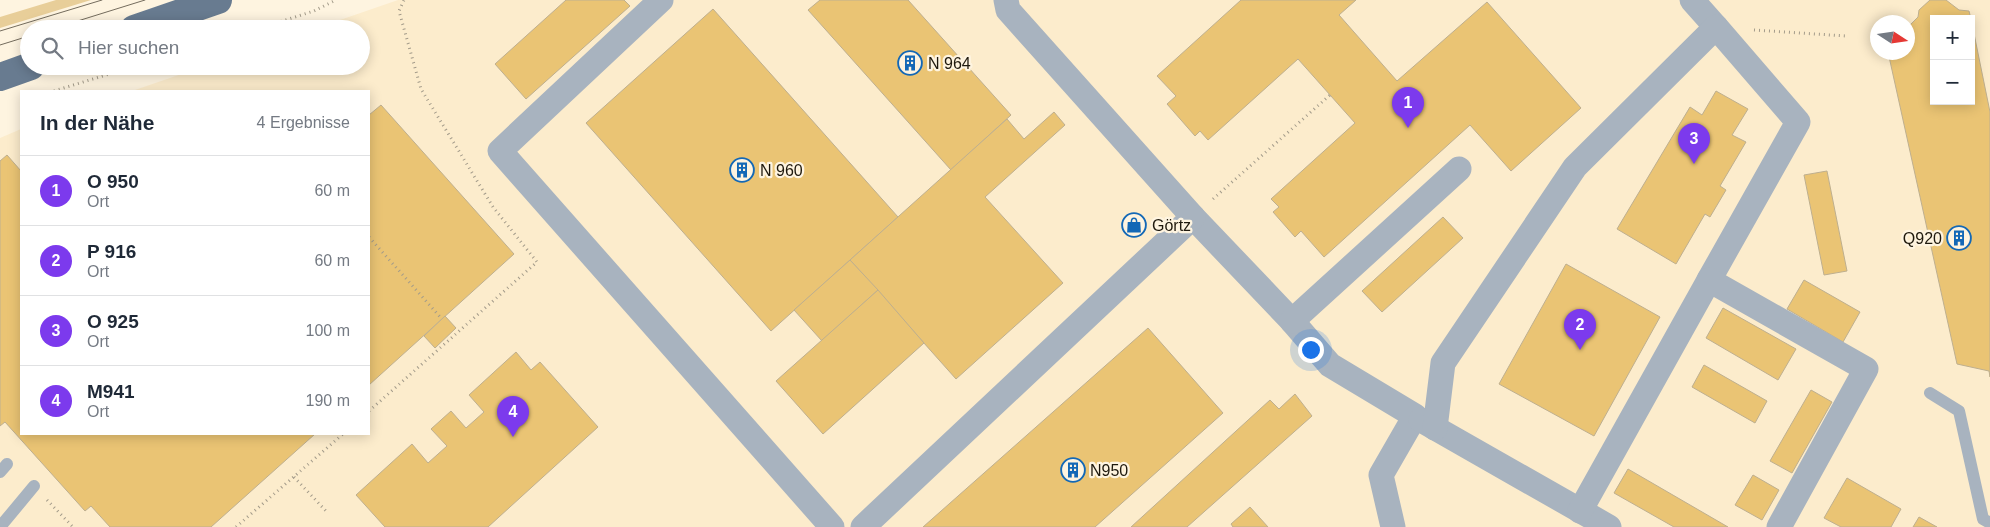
<!DOCTYPE html>
<html lang="de">
<head>
<meta charset="utf-8">
<style>
	:root { --surface:#fff; --page:#f6f6f7; --text:#1f2937; --muted:#747a83; --line:#e0e1e3; --accent:#7c3aed }
	body { margin:0; font-family:Helvetica,sans-serif; background:var(--page); color:var(--text) }
	.controls { position:absolute; right:15px; top:15px; display:grid; overflow:hidden; border-radius:0px; box-shadow:0 2px 12px #0003 }
	.controls button { width:45px; height:45px; display:grid; place-items:center; padding:0; border:0; border-bottom:1px solid var(--line); background:var(--surface); color:var(--text); font:25px sans-serif }
	.compass { position:absolute; left:1870px; top:15px; width:45px; height:45px; border-radius:50%; background:var(--surface); box-shadow:0 2px 12px #0003; rotate:102deg }
	.you { position:absolute; left:1310px; top:349px; width:18px; height:18px; margin:-12px; border:4px solid #fff; border-radius:50%; background:#1a73e8; box-shadow:0 0 0 8px #1a73e833 }
	.badge { display:grid; place-items:center; width:32px; height:32px; border-radius:50%; background:var(--accent); color:#fff; font-size:16px; font-weight:700 }
	.pin { position:absolute; translate:-50% -41px; filter:drop-shadow(0 1px 2px #0008) }
	.pin::after { content:''; position:absolute; top:26px; width:18px; height:15px; background:inherit; clip-path:polygon(0 0,100% 0,50% 100%) }
	.list { margin:0; padding:0; list-style:none }
	h2 { display:flex; justify-content:space-between; align-items:center; height:65px; margin:0; padding:0 20px; font-size:21px }
	h2 small { font-size:16px; font-weight:400; color:var(--muted) }
	.list li { display:grid; grid-template-columns:32px 1fr auto; gap:15px; align-items:center; box-sizing:border-box; height:70px; padding:0 20px; border-top:1px solid var(--line) }
	.list b { display:block; font-size:19px; white-space:nowrap }
	.list p { margin:0; font-size:16px; white-space:nowrap; color:var(--muted) }
	.list em { font-size:16px; font-style:normal; color:var(--muted) }
	.icon { flex:none; width:28px; height:28px; fill:none; stroke:currentColor; stroke-width:2; stroke-linecap:round; stroke-linejoin:round }
	.map { position:relative; flex:none; width:1990px; height:527px; overflow:hidden }
	.search { position:absolute; background:var(--surface); box-shadow:0 2px 12px #0003; left:20px; top:20px; width:350px; height:55px; display:flex; align-items:center; gap:12px; box-sizing:border-box; padding:0 18px; border-radius:28px; color:var(--muted); font-size:19px }
	.panel { position:absolute; background:var(--surface); box-shadow:0 2px 12px #0003; left:20px; top:90px; width:350px; height:345px; border-radius:0px }
	.map>svg:first-child { display:block }
</style>
</head>
<body>
<div class="map">
<svg width="1990" height="527" viewBox="0 0 1990 527">
	<rect width="100%" height="100%" fill="#fef4e0"/>
	<!-- built -->
	<path fill="#fceccc" fill-rule="evenodd" d="M398,0H1990V527H0V138L21,129V434H369V91H132L205,66H361V29H314ZM1934,19H1971V101H1934ZM1878,22H1908V52H1878Z"/>
	<!-- green -->
	<path fill="#e8ce99" d="M56,0H91L0,28V17Z"/>
	<!-- building -->
	<g fill="#eac474" stroke="#beaf8f">
		<path d="M566,0H624L630,6L526,99L495,64Z"/>
		<path d="M820,0H908L1011,115L951,170L808,10Z"/>
		<path d="M1241,0H1356L1339,15L1397,81L1487,2L1581,108L1511,171L1470,125L1324,257L1301,231L1295,237L1273,212L1279,207L1271,199L1355,123L1298,59L1208,140L1200,131L1195,136L1167,104L1176,96L1157,76Z"/>
		<path d="M1930,0H1946L1959,10L1969,11L1971,19H1934V101H1971V19L1990,112V377L1989,371L1957,364L1888,52H1908V27L1918,17L1919,10Z"/>
		<path d="M713,9L898,217L771,331L586,123Z"/>
		<path d="M1716,91L1748,109L1732,135L1746,142L1720,186L1726,190L1710,217L1705,214L1676,264L1617,229L1690,107L1702,115Z"/>
		<path d="M381,105L514,254L369,385V115Z"/>
		<path d="M1054,112L1065,125L985,197L1063,283L956,379L850,260L1007,119L1024,139Z"/>
		<path d="M7,155L21,171V434H315L211,527H110L91,506L85,511L5,422L0,426V161Z"/>
		<path d="M1827,171L1847,271L1824,275L1804,175Z"/>
		<path d="M1443,217L1463,238L1382,312L1362,291Z"/>
		<path d="M850,260L878,290L822,341L794,310Z"/>
		<path d="M1566,264L1660,317L1594,436L1499,384Z"/>
		<path d="M1804,280L1860,312L1843,342L1787,309Z"/>
		<path d="M878,290L924,343L823,434L776,381Z"/>
		<path d="M1723,308L1796,349L1778,380L1706,338Z"/>
		<path d="M445,316L456,328L435,348L424,336Z"/>
		<path d="M1148,328L1223,413L1095,527H923Z"/>
		<path d="M516,352L531,370L540,362L598,427L488,527H385L356,495L412,444L428,463L447,446L431,429L451,411L466,428L484,412L469,395Z"/>
		<path d="M1704,365L1767,401L1755,423L1692,387Z"/>
		<path d="M1811,390L1832,402L1792,473L1770,461Z"/>
		<path d="M1295,394L1312,416L1187,527H1131L1270,400L1279,409Z"/>
		<path d="M1628,469L1728,527H1674L1614,493Z"/>
		<path d="M1753,475L1779,490L1762,520L1735,505Z"/>
		<path d="M1847,478L1901,509L1891,527H1841L1824,518Z"/>
		<path d="M1250,507L1268,527H1233L1231,524Z"/>
		<path d="M1919,517L1937,527H1913Z"/>
	</g>
	<g fill="none" stroke-linecap="round" stroke-linejoin="round">
		<!-- path -->
		<g stroke="#a39b8a" stroke-width="3" stroke-dasharray="1 4" stroke-linecap="butt">
			<path d="M257,29L314,11L336,0"/>
			<path d="M1754,30L1846,36"/>
			<path d="M54,91L135,66"/>
			<path d="M1213,199L1330,95"/>
			<path d="M369,237L442,319"/>
			<path d="M369,411L537,262L493,207L421,89L399,11L404,0"/>
			<path d="M294,477L326,511"/>
			<path d="M47,500L73,527"/>
			<path d="M236,527L343,434"/>
		</g>
		<!-- lane -->
		<g stroke="#a8b3bf" stroke-width="12">
			<path d="M1930,393L1959,411L1983,519L1990,523"/>
			<path d="M0,472L7,464"/>
			<path d="M0,527L34,486"/>
		</g>
		<!-- street -->
		<g stroke="#a8b3bf" stroke-width="25">
			<path d="M661,0L500,151L832,527"/>
			<path d="M1692,0L1716,27"/>
			<path d="M1193,217L1292,321L1330,365L1415,416L1381,475L1393,527"/>
			<path d="M1292,321L1459,169"/>
			<path d="M1421,420L1609,527"/>
			<path d="M1435,428L1443,363L1575,167L1716,27L1798,122L1709,280"/>
			<path d="M1580,511L1709,280L1866,369L1779,527"/>
			<path d="M863,527L1193,217L1008,10L1006,0"/>
		</g>
		<!-- primary -->
		<g stroke="#687b90" stroke-width="28">
			<path d="M134,29L218,0"/>
			<path d="M0,77L31,66"/>
		</g>
		<!-- tram -->
		<g stroke="#746c5d" stroke-width="1">
			<path d="M52,29L145,0"/>
			<path d="M0,31L102,0"/>
			<path d="M0,45L29,36"/>
		</g>
	</g>
	<!-- icons -->
	<defs>
		<g id="building-ring" transform="scale(1.25)"><circle r="9.5" fill="#fef4e0" stroke="#1368b6" stroke-width="1.5"/><path d="M-4-6H4V6H1V3H-1V6H-4ZM-2.5-4.3h1.7v1.8h-1.7ZM.8-4.3h1.7v1.8H.8ZM-2.5-1h1.7V.8h-1.7ZM.8-1h1.7V.8H.8Z" fill="#1368b6"/></g>
		<g id="shop-ring" transform="scale(1.25)"><circle r="9.5" fill="#fef4e0" stroke="#1368b6" stroke-width="1.5"/><path d="M-5-2.5h2.3a2.7 3.5 0 0 1 5.4 0H5L5.5 6h-11ZM-1.5-2.5h3a1.5 2.3 0 0 0-3 0Z" fill="#1368b6"/></g>
	</defs>
	<g fill-rule="evenodd">
		<use href="#building-ring" x="910" y="63"/>
		<use href="#building-ring" x="742" y="170"/>
		<use href="#shop-ring" x="1134" y="225"/>
		<use href="#building-ring" x="1959" y="238"/>
		<use href="#building-ring" x="1073" y="470"/>
	</g>
	<g text-anchor="middle" dominant-baseline="central" stroke-width="4.5" stroke-linejoin="round" paint-order="stroke">
		<!-- poi labels -->
		<g font-size="16" fill="#1f190d" stroke="#fef4e0" text-anchor="start">
			<text x="928" y="63">N 964</text>
			<text x="760" y="170">N 960</text>
			<text x="1152" y="225">Görtz</text>
			<text x="1942" y="238" text-anchor="end">Q920</text>
			<text x="1090" y="470">N950</text>
		</g>
	</g>
</svg>
<div class="controls">
<button>+</button>
<button>−</button>
</div>
<svg class="compass" viewBox="-18 -18 36 36"><path d="M0-13l5 13h-10z" fill="#e53935"/><path d="M0 13l5-13h-10z" fill="#747a83"/></svg>
<div class="you"></div>
<div class="pin badge" style="left:1408px;top:128px">1</div>
<div class="pin badge" style="left:1580px;top:350px">2</div>
<div class="pin badge" style="left:1694px;top:164px">3</div>
<div class="pin badge" style="left:513px;top:437px">4</div>
<div class="search"><svg class="icon" aria-label="search" viewBox="0 0 24 24"><circle cx="10" cy="10" r="6"/><path d="M15 15l6 6"/></svg>Hier suchen</div>
<section class="panel">
<h2>In der Nähe<small>4 Ergebnisse</small></h2>
<ul class="list">
<li><span class="badge">1</span><div><b>O 950</b><p>Ort</p></div><em>60 m</em></li>
<li><span class="badge">2</span><div><b>P 916</b><p>Ort</p></div><em>60 m</em></li>
<li><span class="badge">3</span><div><b>O 925</b><p>Ort</p></div><em>100 m</em></li>
<li><span class="badge">4</span><div><b>M941</b><p>Ort</p></div><em>190 m</em></li>
</ul>
</section>
</div>
</body>
</html>
